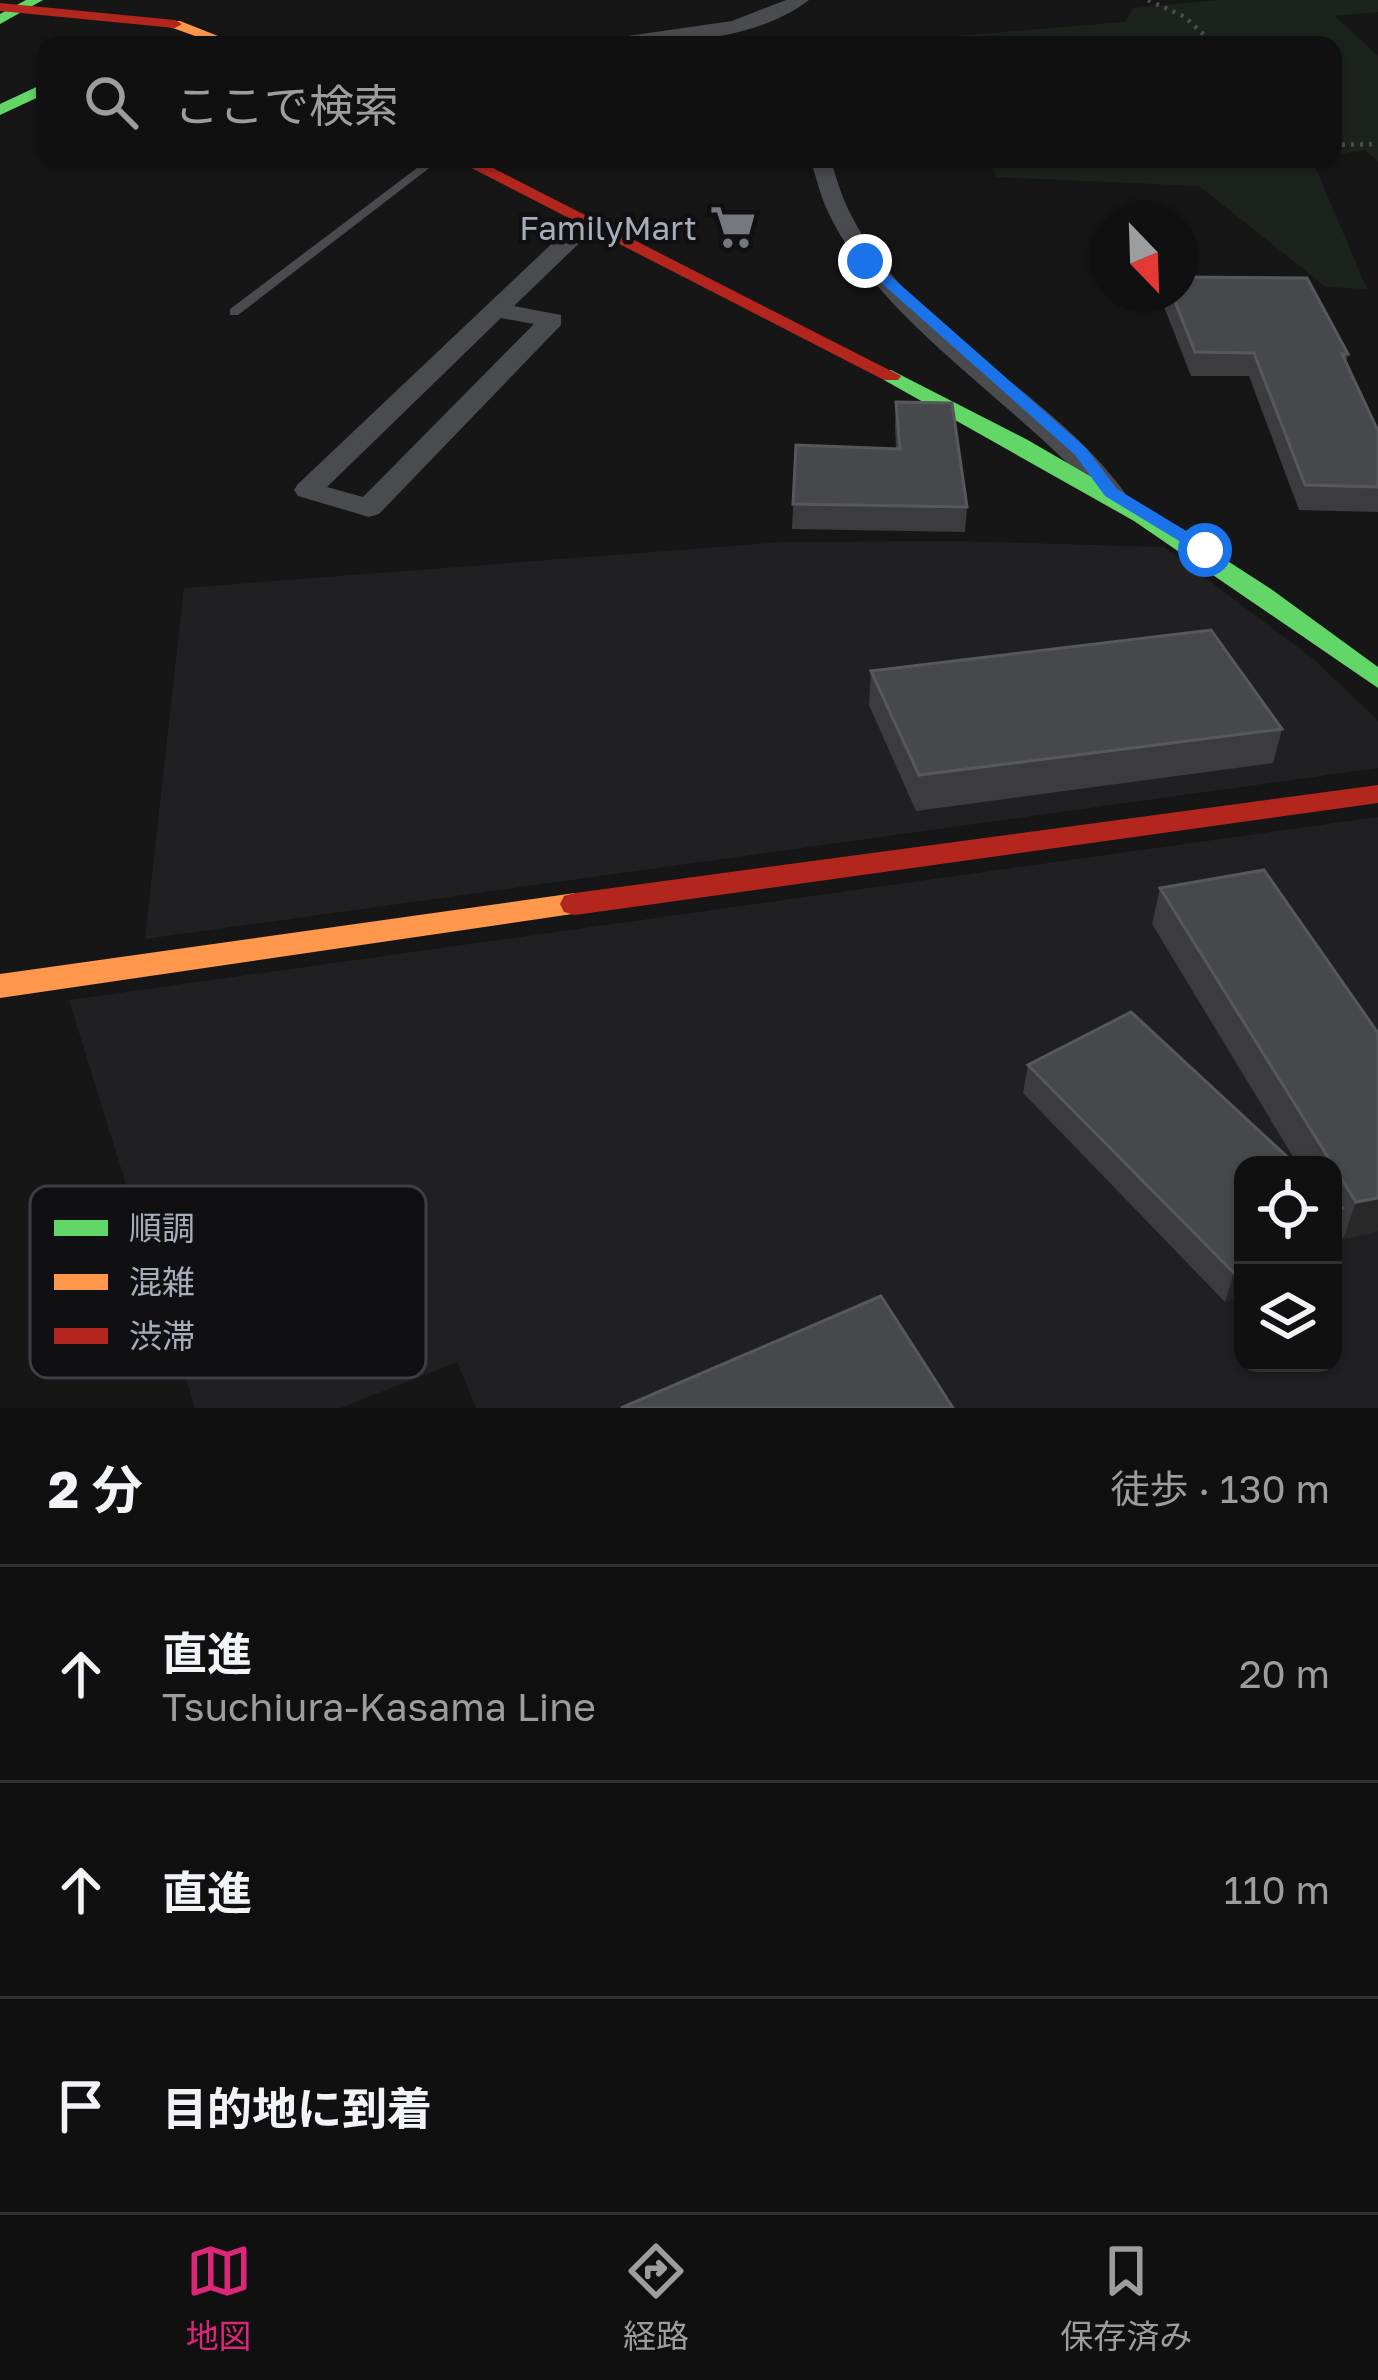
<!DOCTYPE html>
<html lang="ja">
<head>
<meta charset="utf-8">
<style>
	:root { --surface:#101010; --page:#1e1e1e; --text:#f1f3f6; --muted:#9c9d9f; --line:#303030; --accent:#db2777 }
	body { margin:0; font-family:"Golos Text","Noto Sans JP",sans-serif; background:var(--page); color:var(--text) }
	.controls { position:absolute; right:36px; bottom:36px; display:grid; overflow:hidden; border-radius:24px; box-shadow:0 3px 9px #0004 }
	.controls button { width:108px; height:108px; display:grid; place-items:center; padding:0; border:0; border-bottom:3px solid var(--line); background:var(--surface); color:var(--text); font:60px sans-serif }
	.compass { position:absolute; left:1090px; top:204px; width:108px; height:108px; border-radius:50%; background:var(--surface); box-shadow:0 3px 9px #0004; rotate:157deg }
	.stop { position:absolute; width:36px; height:36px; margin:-27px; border:9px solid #1a73e8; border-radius:50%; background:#fff }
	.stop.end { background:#1a73e8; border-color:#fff; box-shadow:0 3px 12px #0008 }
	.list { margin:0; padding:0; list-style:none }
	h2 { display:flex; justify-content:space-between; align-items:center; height:156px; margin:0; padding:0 48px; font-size:51px }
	h2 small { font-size:39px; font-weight:400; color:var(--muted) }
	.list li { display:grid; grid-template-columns:78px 1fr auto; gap:36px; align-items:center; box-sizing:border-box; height:216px; padding:0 48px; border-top:3px solid var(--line) }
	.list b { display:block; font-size:45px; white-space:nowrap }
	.list p { margin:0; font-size:39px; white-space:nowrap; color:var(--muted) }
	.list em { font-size:39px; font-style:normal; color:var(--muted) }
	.icon { flex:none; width:66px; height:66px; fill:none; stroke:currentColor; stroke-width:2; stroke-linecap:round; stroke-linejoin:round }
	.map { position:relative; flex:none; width:1378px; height:1408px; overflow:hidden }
	.search { position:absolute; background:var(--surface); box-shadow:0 3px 9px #0004; left:36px; right:36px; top:36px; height:132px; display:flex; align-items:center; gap:30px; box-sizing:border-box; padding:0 42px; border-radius:24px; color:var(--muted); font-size:45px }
	.sheet { height:804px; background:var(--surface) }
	nav { display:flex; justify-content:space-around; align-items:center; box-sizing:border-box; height:168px; border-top:3px solid var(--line); background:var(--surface); font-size:33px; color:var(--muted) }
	nav a { display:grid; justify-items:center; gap:6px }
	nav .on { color:var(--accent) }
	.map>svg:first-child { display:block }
</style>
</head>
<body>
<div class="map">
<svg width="1378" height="1408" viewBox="0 0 1378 1408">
	<rect width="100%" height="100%" fill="#161616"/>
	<!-- built -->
	<g fill="#202022" fill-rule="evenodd">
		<path d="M954,541L1164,547L1316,661L1378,721V768L145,939L184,588L782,542Z"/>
		<path d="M1378,817V1408H476L457,1362L340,1408H195L69,1000ZM1243,1165H1333V1363H1243Z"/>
	</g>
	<!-- green -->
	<g fill="#1b231c">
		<path d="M1217,0H1378V12L1335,16L1378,56V161L1365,150L1333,155V45H933L930,38L1124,22L1134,8Z"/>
		<path d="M988,159H1312L1367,289L1326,287L1199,186L996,177Z"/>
	</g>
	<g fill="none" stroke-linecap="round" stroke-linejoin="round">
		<!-- path -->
		<g stroke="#4c4d50" stroke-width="4.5" stroke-dasharray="3 6" stroke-linecap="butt">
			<path d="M1148,0L1185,17L1215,45"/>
			<path d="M1333,145L1378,144"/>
		</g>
		<!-- lane -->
		<path fill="#494b4f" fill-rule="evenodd" d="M429,159H441L238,315H230V309Z"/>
		<!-- street -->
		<g fill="#494b4f" fill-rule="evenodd">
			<path d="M786,0H809C754,43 659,45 591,45L600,40L732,21Z"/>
			<path d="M810,159H830C836,176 841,195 849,211C908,331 1048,387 1125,493L1121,499H1101C1019,403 881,324 828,212C820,195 816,176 810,159Z"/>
			<path d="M588,215L596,217V227L514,306L561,315V325L379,514L369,517L298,496L294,490L298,484L580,217ZM501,318L534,324L363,497L327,487Z"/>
		</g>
		<!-- fast -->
		<g fill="#63d668" fill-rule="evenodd">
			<path d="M26,0H43L0,24V14Z"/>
			<path d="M45,83V94L0,115V104Z"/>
			<path d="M891,370L1026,439L1150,511L1271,589L1378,667V688L1134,521L884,380V372Z"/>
		</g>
		<!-- slow -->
		<g fill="#ff974d" fill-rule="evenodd">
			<path d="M170,21H180L241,45H220L170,27Z"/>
			<path d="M575,893L586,896L590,904L586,912L0,998V974Z"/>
		</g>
		<!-- jam -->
		<g fill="#b3261e" fill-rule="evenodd">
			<path d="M0,3L175,20L182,24L175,28L0,11Z"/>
			<path d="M454,159H475L901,376L898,380H884Z"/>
			<path d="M1378,785V803L575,915L564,912L560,904L564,896L575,893Z"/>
		</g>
	</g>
	<!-- wall -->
	<g fill="#3c3c3e">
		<path d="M1162,294H1180L1348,354L1346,363L1378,431V512L1299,510L1249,376H1191L1161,299Z"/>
		<path d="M896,402L967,507L965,532L792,529L796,445L896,449L895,426Z"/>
		<path d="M871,671L1282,729L1273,763L916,811L869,705Z"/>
		<path d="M1160,888L1378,1033V1231L1343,1239L1336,1227L1333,1235V1165H1298L1152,924Z"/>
		<path d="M1028,1065L1296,1165L1243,1291L1225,1302L1023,1093Z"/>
	</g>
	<!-- shaded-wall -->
	<g fill="#282829">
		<path d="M1378,1198V1231L1343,1239L1356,1202Z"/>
		<path d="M1342,1208L1333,1235V1214Z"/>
		<path d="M1243,1268V1291L1225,1302L1234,1273Z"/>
	</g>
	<!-- building -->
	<g fill="#47484b" stroke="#56585c" stroke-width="3">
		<path d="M1180,277L1307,278L1348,354H1342L1378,431V487L1305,485L1254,353L1195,352L1172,294H1180Z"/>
		<path d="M896,402L952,403L967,507L793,504L796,445L900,449Z"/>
		<path d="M1211,630L1282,729L919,775L871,671Z"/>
		<path d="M1264,870L1378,1033V1198L1356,1202L1160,888Z"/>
		<path d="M1131,1012L1296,1165H1243V1268L1234,1273L1028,1065Z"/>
		<path d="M1333,1199L1342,1208L1333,1214Z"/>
		<path d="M881,1296L953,1408H621Z"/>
	</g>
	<!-- route -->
	<path fill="#1a73e8" d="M860,258H870L1086,448L1117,489L1211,546V553H1199L1105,496L1075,455L860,264Z"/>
	<!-- icons -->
	<defs>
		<g id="supermarket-bare" transform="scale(3.6)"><path d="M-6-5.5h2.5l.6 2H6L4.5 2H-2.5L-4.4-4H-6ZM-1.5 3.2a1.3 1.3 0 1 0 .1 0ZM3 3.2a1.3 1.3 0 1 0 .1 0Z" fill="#74787f" stroke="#101012" stroke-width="2.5" paint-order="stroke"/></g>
	</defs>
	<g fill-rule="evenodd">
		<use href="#supermarket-bare" x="733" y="227"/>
	</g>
	<g text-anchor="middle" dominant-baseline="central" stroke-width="9" stroke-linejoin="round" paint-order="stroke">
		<!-- far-poi labels -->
		<g font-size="33" fill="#a6acb8" stroke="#101012" text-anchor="end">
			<text x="697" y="227">FamilyMart</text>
		</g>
	</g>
	<!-- legend -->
	<rect x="30" y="1186" width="396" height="192" rx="18" fill="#101012" stroke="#3d3f44" stroke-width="3"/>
	<rect x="54" y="1220" width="54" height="16" fill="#63d668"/>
	<rect x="54" y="1274" width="54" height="16" fill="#ff974d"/>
	<rect x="54" y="1328" width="54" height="16" fill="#b3261e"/>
	<g font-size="33" fill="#a6acb8">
		<text x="129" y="1240">順調</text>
		<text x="129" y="1294">混雑</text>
		<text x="129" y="1348">渋滞</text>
	</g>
</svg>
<div class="controls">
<button><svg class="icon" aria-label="locate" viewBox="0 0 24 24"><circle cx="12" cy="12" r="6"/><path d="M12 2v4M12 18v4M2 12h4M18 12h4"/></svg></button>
<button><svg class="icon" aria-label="layers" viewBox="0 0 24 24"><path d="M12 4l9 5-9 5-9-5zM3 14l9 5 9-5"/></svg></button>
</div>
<svg class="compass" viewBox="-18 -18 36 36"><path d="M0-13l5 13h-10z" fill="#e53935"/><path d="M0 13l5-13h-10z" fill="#9c9d9f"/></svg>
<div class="stop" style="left:1205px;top:550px"></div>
<div class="stop end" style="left:865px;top:261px"></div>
<div class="search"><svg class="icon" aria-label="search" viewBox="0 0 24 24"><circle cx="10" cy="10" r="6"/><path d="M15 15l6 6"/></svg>ここで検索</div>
</div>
<section class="sheet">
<h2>2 分<small>徒歩 · 130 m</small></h2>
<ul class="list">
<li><svg class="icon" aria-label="ahead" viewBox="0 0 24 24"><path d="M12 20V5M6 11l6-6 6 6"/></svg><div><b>直進</b><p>Tsuchiura-Kasama Line</p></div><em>20 m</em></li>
<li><svg class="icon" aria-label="ahead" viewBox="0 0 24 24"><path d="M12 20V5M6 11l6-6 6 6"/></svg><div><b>直進</b></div><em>110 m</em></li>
<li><svg class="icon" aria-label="arrive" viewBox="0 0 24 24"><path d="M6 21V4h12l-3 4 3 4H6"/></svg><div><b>目的地に到着</b></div></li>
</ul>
</section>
<nav>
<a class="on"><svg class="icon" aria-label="map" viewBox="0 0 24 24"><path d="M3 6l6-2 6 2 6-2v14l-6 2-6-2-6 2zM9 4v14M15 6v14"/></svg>地図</a>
<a><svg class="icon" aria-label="directions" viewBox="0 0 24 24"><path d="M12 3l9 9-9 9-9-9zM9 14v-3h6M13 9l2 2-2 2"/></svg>経路</a>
<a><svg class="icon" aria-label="saved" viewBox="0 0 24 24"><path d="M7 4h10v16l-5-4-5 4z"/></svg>保存済み</a>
</nav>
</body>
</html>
